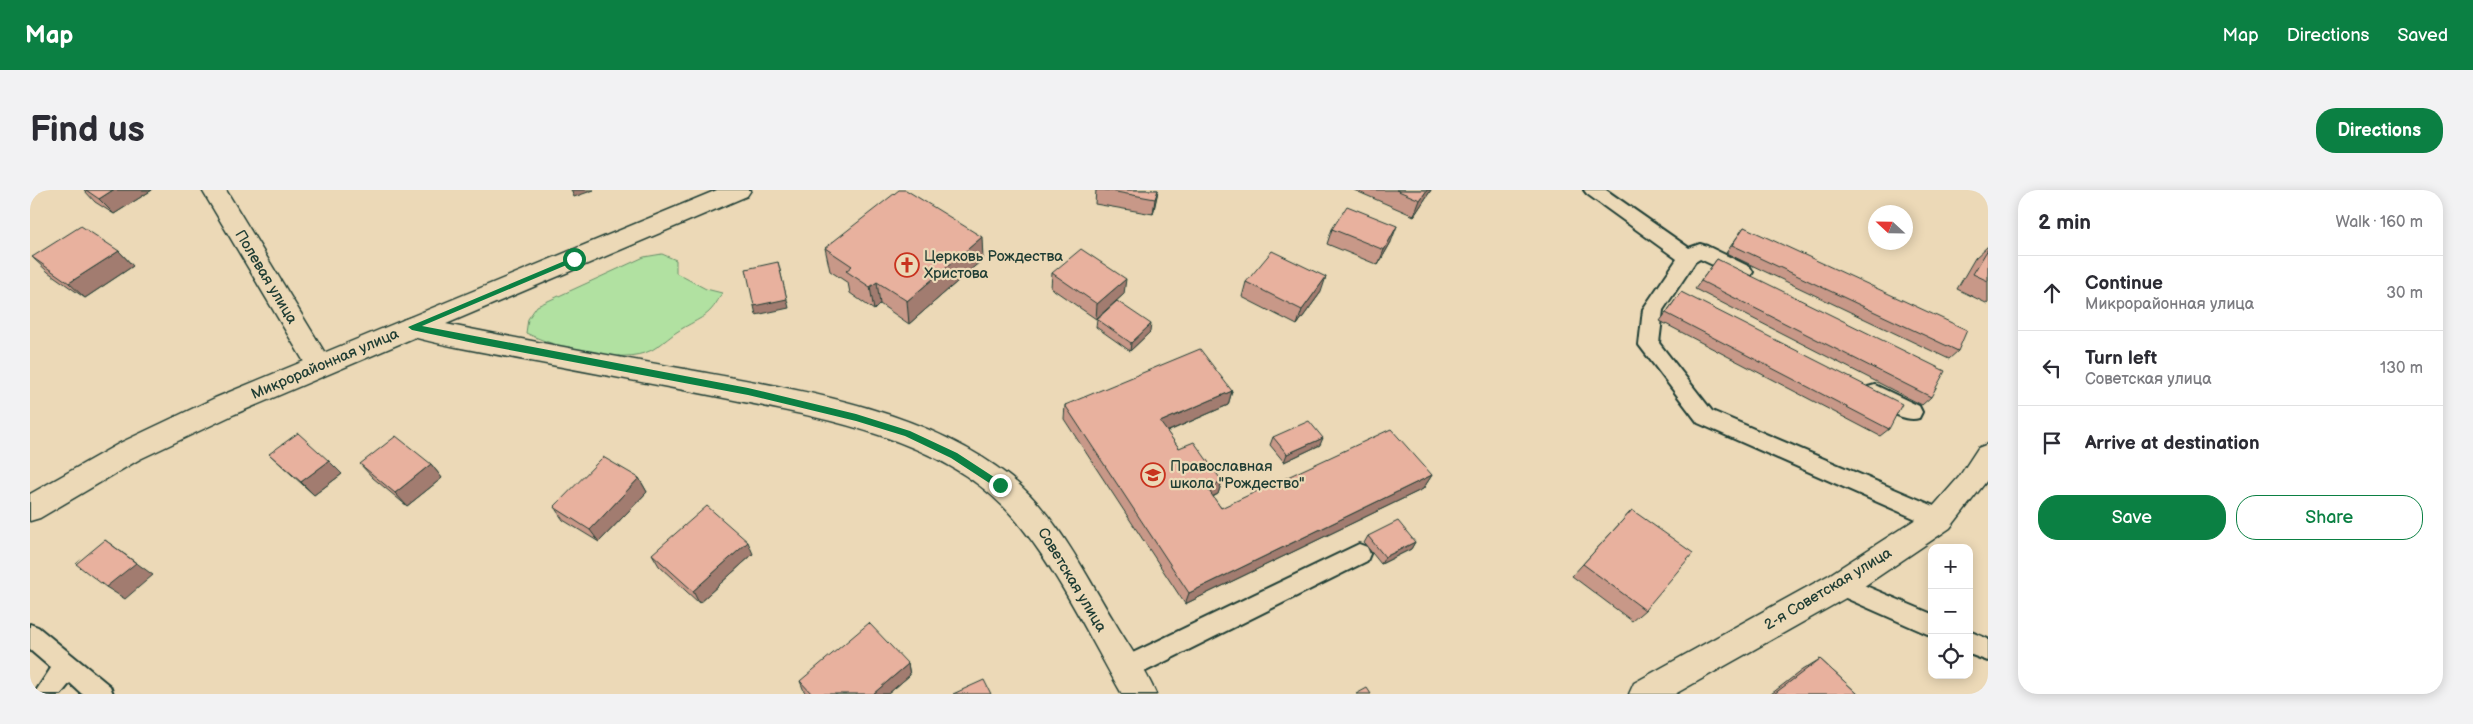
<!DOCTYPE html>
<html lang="en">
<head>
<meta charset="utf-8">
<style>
	:root { --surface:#fff; --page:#f2f2f3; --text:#2b2b33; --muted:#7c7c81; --line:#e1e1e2; --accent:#0b8043 }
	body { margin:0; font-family:"Balsamiq Sans",sans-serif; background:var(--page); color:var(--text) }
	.controls { position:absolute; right:15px; bottom:15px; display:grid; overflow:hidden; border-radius:10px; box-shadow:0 2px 12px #0003 }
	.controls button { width:45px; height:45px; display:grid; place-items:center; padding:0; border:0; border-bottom:1px solid var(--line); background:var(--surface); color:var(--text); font:25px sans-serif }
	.compass { position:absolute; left:1838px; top:15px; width:45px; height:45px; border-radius:50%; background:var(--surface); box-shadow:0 2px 12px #0003; rotate:292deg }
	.stop { position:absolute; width:15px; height:15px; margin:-11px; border:4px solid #0b8043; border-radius:50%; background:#fff }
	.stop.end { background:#0b8043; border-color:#fff; box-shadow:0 1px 5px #0008 }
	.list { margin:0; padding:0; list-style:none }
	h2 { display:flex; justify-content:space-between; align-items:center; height:65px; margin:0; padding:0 20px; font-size:21px }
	h2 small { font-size:16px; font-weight:400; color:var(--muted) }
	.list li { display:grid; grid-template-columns:32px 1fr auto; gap:15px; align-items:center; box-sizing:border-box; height:75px; padding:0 20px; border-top:1px solid var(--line) }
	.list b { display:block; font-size:19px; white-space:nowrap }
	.list p { margin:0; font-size:16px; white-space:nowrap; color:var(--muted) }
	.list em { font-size:16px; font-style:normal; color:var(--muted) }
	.actions { display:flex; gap:10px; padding:15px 20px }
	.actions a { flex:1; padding:11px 0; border:1px solid var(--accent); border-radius:20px; text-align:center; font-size:18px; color:var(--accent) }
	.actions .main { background:var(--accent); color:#fff }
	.icon { flex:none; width:28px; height:28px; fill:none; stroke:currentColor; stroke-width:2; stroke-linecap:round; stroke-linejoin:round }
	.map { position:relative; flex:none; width:1958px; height:504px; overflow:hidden; border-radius:20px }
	header { display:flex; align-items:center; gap:30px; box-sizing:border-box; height:70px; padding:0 25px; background:var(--accent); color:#fff }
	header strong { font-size:24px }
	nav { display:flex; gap:28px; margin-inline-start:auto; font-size:18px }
	.intro { display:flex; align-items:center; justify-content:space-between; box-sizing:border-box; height:120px; padding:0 30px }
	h1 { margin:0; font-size:35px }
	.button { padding:12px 22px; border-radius:20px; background:var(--accent); color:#fff; font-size:18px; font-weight:700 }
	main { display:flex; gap:30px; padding:0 30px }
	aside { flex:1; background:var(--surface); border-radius:20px; box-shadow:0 2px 12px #0003 }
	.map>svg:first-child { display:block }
</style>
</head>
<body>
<header>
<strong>Map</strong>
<nav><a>Map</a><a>Directions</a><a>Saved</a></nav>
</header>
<div class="intro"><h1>Find us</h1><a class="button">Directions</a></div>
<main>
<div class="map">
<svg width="1958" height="504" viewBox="0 0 1958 504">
	<rect width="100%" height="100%" fill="#ecd9b7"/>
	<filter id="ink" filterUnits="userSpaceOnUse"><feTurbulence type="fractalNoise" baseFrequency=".02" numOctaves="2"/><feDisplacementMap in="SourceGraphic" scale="10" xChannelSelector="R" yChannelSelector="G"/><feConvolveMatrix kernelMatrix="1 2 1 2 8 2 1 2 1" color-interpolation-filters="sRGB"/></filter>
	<g filter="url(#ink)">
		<!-- green -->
		<path fill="#b1e1a1" stroke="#688f6a" d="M632,64L646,70V83L676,99L692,103C680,126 674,126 653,138C642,144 633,154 622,160C590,176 527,158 496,143L498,129L507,116L614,67Z"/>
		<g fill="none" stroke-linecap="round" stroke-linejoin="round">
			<!-- service casing -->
			<g stroke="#1f3d34" stroke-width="4">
				<g id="service">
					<path d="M1554,0H1576L1659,58L1670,54L1677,56L1720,77L1723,82L1720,87L1713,89L1670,69L1665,72L1633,120L1629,153L1682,221L1918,322L1921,329L1918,336L1910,339L1902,336L1668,233L1609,155L1613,119L1647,69L1557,4Z"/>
					<path d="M1845,195L1889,216L1892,222L1889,228C1873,233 1852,216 1838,209L1835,203L1838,197Z"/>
					<path d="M1329,354L1337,357L1340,364L1337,371L1104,487L1095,490L1086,487L1083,479L1086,471Z"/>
					<path d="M1810,385L1902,424V446L1802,402L1798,395L1802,388Z"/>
					<path d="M0,434L8,437L80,496L83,504H52L40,493L31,504H4L21,478L0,460Z"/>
					<path d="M1939,441L1958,449V471L1939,464Z"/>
				</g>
			</g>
			<!-- minor casing -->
			<g stroke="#1f3d34" stroke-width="3">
				<g id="minor">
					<path d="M172,0H196L298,168L302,175L298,182L289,185L280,182Z"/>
					<path d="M382,127C471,146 560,162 649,178C757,198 891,216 980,287C1026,323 1054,382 1084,431C1098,455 1115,478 1126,504H1092C1058,445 1020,364 973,316C910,251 800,229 714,212C641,197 568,184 495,170C454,162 412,156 373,144L369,137L373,130Z"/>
					<path d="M1958,254V289L1920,338L1821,405L1645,504H1599L1604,493L1799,385L1900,320L1929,287L1948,258Z"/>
				</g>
			</g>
			<!-- tertiary casing -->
			<g stroke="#1f3d34" stroke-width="3">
				<path id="tertiary" d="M687,0H721L717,6L205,224L110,269L10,328L0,331V304L90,253L185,208Z"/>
			</g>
			<!-- service -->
			<use href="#service" fill="#ecd9b7" fill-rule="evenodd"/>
			<!-- minor -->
			<use href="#minor" fill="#ecd9b7" fill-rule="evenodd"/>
			<!-- tertiary -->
			<use href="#tertiary" fill="#ecd9b7" fill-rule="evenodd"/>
		</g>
		<!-- wall -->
		<g fill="#c89888" stroke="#1f3d34">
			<path d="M54,0H122L84,24L65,12Z"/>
			<path d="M1066,0H1128L1123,24L1065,14Z"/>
			<path d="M1324,0H1401L1384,26Z"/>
			<path d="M1714,37L1928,161L1919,169L1696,63Z"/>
			<path d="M1302,39L1361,52L1348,75L1297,54Z"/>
			<path d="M1958,56V114L1927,99L1945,68Z"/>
			<path d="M795,58L953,69L879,134L850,114L844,120L820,103L818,93L800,81Z"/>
			<path d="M89,61L103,76L55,108L18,82L2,67Z"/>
			<path d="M1687,69L1901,207L1892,215L1665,99Z"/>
			<path d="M1022,83L1094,104L1066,129L1021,98Z"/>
			<path d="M1216,92L1291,102L1267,135L1212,107Z"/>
			<path d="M1651,102L1859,239L1850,246L1630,131Z"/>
			<path d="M1067,129L1120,142L1100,161L1066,137Z"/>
			<path d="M1202,201L1198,215L1137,242L1149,258L1192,291L1188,304L1183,307L1191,318L1402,285L1393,299L1155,414L1034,229L1035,215Z"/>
			<path d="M1243,247L1290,255L1254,272L1240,255Z"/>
			<path d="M239,264L299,271L312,284L284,305Z"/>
			<path d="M330,274H401L412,288L377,316L343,288Z"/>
			<path d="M609,288L617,302L569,352L533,330L524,317Z"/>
			<path d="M1602,320L1615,420L1602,431L1542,386Z"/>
			<path d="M1338,346L1385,352L1381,359L1351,374L1334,353Z"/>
			<path d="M622,364H723L669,413L629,376Z"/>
			<path d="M1790,469L1828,504H1741L1772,480Z"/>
			<path d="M878,474L880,485L858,504H777L774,501L770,491Z"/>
		</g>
		<!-- shaded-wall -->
		<g fill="#a27c6f" stroke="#1f3d34">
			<path d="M83,0H122L84,24L69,9Z"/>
			<path d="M541,0H564L544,7Z"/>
			<path d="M1128,0L1127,6L1123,24L1125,9Z"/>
			<path d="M1397,0H1401L1384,26L1390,10Z"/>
			<path d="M1367,36L1361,52L1348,75L1354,60Z"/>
			<path d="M952,47L953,69L879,134L877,111Z"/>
			<path d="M89,61L103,76L55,108L39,93Z"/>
			<path d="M748,72L759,118L726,125L724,116Z"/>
			<path d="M1296,87L1291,102L1267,135L1272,120Z"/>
			<path d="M1096,89L1094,104L1066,129L1067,114Z"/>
			<path d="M847,92L850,114L844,120L840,97Z"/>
			<path d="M1121,134L1120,142L1100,161L1101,153Z"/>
			<path d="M1202,201L1198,215L1127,246L1130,232Z"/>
			<path d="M1293,248L1290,255L1254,272L1257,264Z"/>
			<path d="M299,271L312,284L284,305L271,292Z"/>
			<path d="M401,274L412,288L377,316L365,303Z"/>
			<path d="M1402,285L1393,299L1155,414L1159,403Z"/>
			<path d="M609,288L617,302L569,352L560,340Z"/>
			<path d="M1192,291L1188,304L1173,311L1177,298Z"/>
			<path d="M75,350L123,385L95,409L76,397Z"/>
			<path d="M718,352L723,364L669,413L663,401Z"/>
			<path d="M1385,352L1381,359L1351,374L1355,367Z"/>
			<path d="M878,474L880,485L858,504H843Z"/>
		</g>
		<!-- building -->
		<g fill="#e8b19e" stroke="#1f3d34">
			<path d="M56,0H83L69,9Z"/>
			<path d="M869,0H876L952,47L877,111L847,92L840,97L816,81L822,76L795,58Z"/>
			<path d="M1075,0H1128L1125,9Z"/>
			<path d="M1366,0H1397L1390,10Z"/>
			<path d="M1317,16L1367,36L1354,60L1302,39Z"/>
			<path d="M51,36L89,61L39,93L2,67Z"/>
			<path d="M1714,37L1937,140L1928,161L1702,55Z"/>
			<path d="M1051,59L1096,89L1067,114L1022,83Z"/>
			<path d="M1958,59V91L1943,84Z"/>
			<path d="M1242,61L1296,87L1272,120L1216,92Z"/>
			<path d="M1687,69L1915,181L1901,207L1671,91Z"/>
			<path d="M748,72L757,109L724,116L716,79Z"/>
			<path d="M1651,102L1872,214L1859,239L1636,123Z"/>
			<path d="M1087,111L1121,134L1101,153L1067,129Z"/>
			<path d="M1170,159L1202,201L1130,232L1149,258L1164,252L1192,291L1177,298L1191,318L1361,239L1402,285L1159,403L1035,215Z"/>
			<path d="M1279,231L1293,248L1257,264L1243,247Z"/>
			<path d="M268,243L299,271L271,292L239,264Z"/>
			<path d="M366,246L401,274L365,303L330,274Z"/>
			<path d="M573,267L609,288L560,340L524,317Z"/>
			<path d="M677,316L718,352L663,401L622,364Z"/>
			<path d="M1602,320L1663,363L1615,420L1553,374Z"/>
			<path d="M1368,331L1385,352L1355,367L1338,346Z"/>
			<path d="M75,350L106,373L76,397L46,374Z"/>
			<path d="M839,433L878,474L843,504H782L770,491Z"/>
			<path d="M1790,469L1828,504H1744Z"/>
			<path d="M954,490L961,504H923Z"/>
			<path d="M1337,498L1341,504H1326Z"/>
		</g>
	</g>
	<!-- route -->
	<path fill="#0b8043" d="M544,67L547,69L546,71L392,136L718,198L826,224L880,241L927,263L973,293V298H967L921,268L875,246L826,231L718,205L448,154L382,140L378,137Z"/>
	<!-- icons -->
	<defs>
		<g id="church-ring" transform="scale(1.25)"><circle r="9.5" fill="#ecd9b7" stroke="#c8321e" stroke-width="1.5"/><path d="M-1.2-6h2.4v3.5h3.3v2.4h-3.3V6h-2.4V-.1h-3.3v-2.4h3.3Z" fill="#c8321e"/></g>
		<g id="school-ring" transform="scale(1.25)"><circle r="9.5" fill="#ecd9b7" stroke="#c8321e" stroke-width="1.5"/><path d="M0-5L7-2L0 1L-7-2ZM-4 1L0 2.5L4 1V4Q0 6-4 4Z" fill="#c8321e"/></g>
	</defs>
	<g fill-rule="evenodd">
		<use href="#church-ring" x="877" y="75"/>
		<use href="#school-ring" x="1123" y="285"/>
	</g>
	<g text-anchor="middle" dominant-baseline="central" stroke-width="4.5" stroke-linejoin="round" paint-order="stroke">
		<!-- poi labels -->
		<g font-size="15" fill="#1f3d34" stroke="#ecd9b7" text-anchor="start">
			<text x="894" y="66">Церковь Рождества<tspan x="894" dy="17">Христова</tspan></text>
			<text x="1140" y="276">Православная<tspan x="1140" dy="17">школа "Рождество"</tspan></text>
		</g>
		<!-- street labels -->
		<g font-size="15" fill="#1f3d34" stroke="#ecd9b7">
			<text transform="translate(236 87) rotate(59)">Полевая улица</text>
			<text transform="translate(295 174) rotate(-23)">Микрорайонная улица</text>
			<text transform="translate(1042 390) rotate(59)">Советская улица</text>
			<text transform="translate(1798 399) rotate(-31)">2-я Советская улица</text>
		</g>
	</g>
</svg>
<div class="controls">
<button>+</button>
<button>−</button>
<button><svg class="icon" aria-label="locate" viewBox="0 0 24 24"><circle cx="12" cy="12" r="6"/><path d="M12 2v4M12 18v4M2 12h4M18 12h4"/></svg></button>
</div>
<svg class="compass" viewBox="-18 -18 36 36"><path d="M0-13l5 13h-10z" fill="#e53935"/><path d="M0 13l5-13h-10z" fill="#7c7c81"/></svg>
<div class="stop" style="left:544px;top:69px"></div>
<div class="stop end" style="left:970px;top:295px"></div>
</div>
<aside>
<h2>2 min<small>Walk · 160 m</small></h2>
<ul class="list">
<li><svg class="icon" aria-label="ahead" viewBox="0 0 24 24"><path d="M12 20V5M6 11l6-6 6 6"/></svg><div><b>Continue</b><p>Микрорайонная улица</p></div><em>30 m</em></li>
<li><svg class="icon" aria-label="left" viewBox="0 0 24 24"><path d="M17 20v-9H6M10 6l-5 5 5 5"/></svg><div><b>Turn left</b><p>Советская улица</p></div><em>130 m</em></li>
<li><svg class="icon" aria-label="arrive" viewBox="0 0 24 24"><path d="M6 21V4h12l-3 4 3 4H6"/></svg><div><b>Arrive at destination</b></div></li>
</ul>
<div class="actions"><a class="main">Save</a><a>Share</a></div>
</aside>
</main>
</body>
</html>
